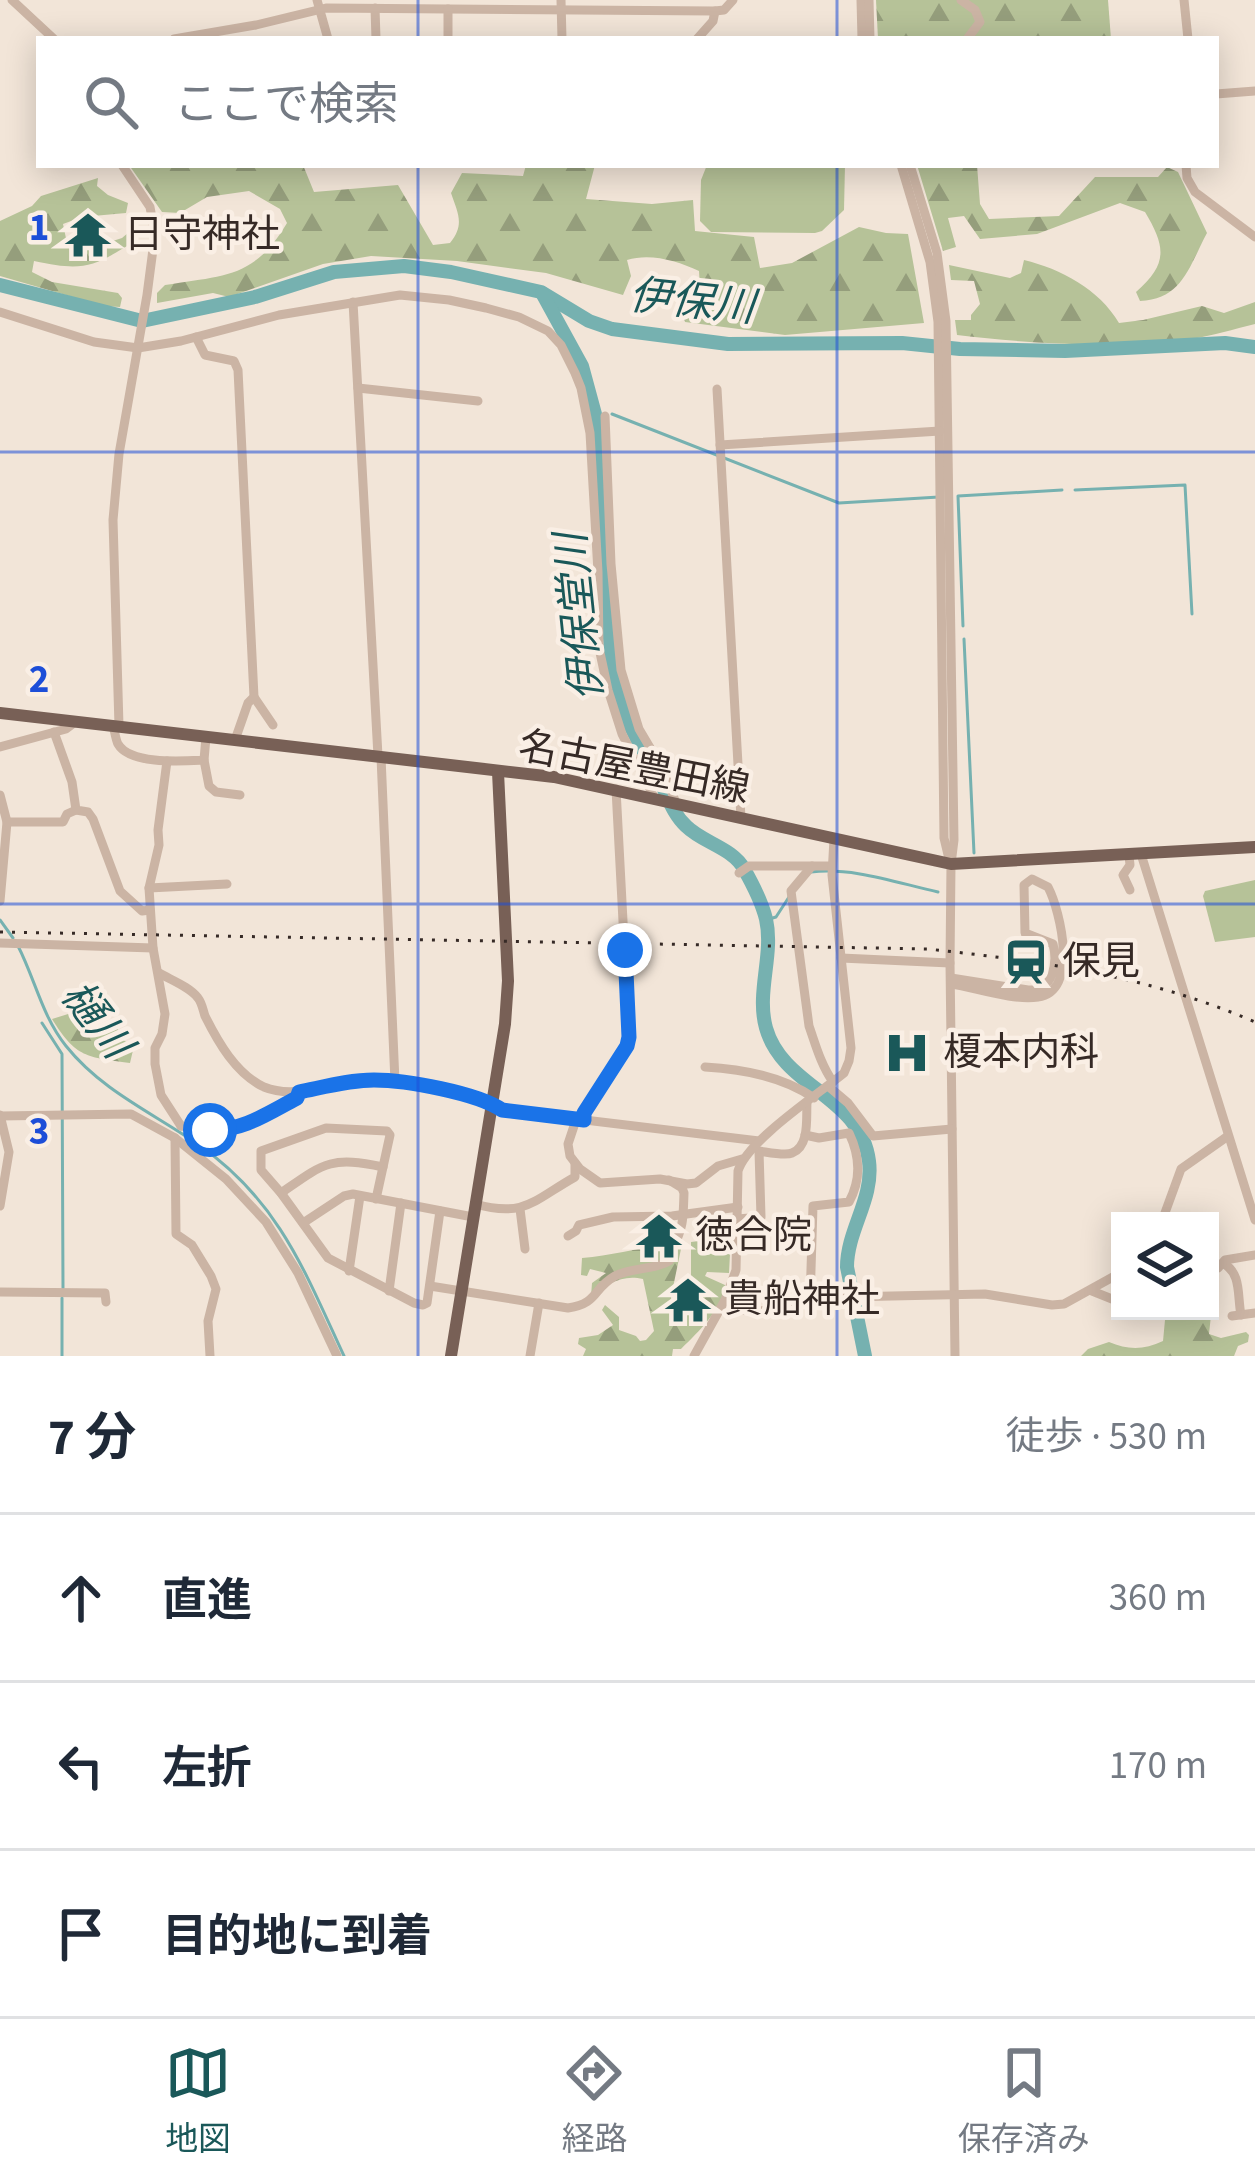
<!DOCTYPE html>
<html lang="ja">
<head>
<meta charset="utf-8">
<style>
	:root { --surface:#fff; --page:#f2f2f3; --text:#1f2937; --muted:#747a83; --line:#e0e1e3; --accent:#1a5859 }
	body { margin:0; font-family:"Source Sans 3","Noto Sans JP",sans-serif; background:var(--page); color:var(--text) }
	.controls { position:absolute; right:36px; bottom:36px; display:grid; overflow:hidden; border-radius:0px; box-shadow:0 6px 30px #0003 }
	.controls button { width:108px; height:108px; display:grid; place-items:center; padding:0; border:0; border-bottom:3px solid var(--line); background:var(--surface); color:var(--text); font:60px sans-serif }
	.stop { position:absolute; width:36px; height:36px; margin:-27px; border:9px solid #1a73e8; border-radius:50%; background:#fff }
	.stop.end { background:#1a73e8; border-color:#fff; box-shadow:0 3px 12px #0008 }
	.list { margin:0; padding:0; list-style:none }
	h2 { display:flex; justify-content:space-between; align-items:center; height:156px; margin:0; padding:0 48px; font-size:51px }
	h2 small { font-size:39px; font-weight:400; color:var(--muted) }
	.list li { display:grid; grid-template-columns:78px 1fr auto; gap:36px; align-items:center; box-sizing:border-box; height:168px; padding:0 48px; border-top:3px solid var(--line) }
	.list b { display:block; font-size:45px; white-space:nowrap }
	.list em { font-size:39px; font-style:normal; color:var(--muted) }
	.icon { flex:none; width:66px; height:66px; fill:none; stroke:currentColor; stroke-width:2; stroke-linecap:round; stroke-linejoin:round }
	.map { position:relative; flex:none; width:1255px; height:1356px; overflow:hidden }
	.search { position:absolute; background:var(--surface); box-shadow:0 6px 30px #0003; left:36px; right:36px; top:36px; height:132px; display:flex; align-items:center; gap:30px; box-sizing:border-box; padding:0 42px; border-radius:0px; color:var(--muted); font-size:45px }
	.sheet { height:660px; background:var(--surface) }
	nav { display:flex; justify-content:space-around; align-items:center; box-sizing:border-box; height:168px; border-top:3px solid var(--line); background:var(--surface); font-size:33px; color:var(--muted) }
	nav a { display:grid; justify-items:center; gap:6px }
	nav .on { color:var(--accent) }
	.map>svg:first-child { display:block }
</style>
</head>
<body>
<div class="map">
<svg width="1255" height="1356" viewBox="0 0 1255 1356">
	<defs>
		<pattern id="forest-firs" width="22" height="20" patternUnits="userSpaceOnUse" patternTransform="scale(3)"><rect width="22" height="20" fill="#b6c298"/><path d="M5 1l3.5 6h-7zM16 11l3.5 6h-7z" fill="#959e7c"/></pattern>
	</defs>
	<rect width="100%" height="100%" fill="#f2e5d8"/>
	<!-- forest -->
	<g fill="url(#forest-firs)">
		<path d="M876,0H1108L1111,39H878Z"/>
		<path d="M129,165H303L314,192L398,185L433,245L450,243C465,224 458,214 451,193L462,173L523,176L526,165H595L586,199L652,204L693,200L695,231L754,237L760,268L792,263L859,227L886,233L908,234L924,323L785,335L685,322L680,302L700,288L699,271C677,261 651,253 627,260L631,276L623,295L546,273L457,261L371,256L323,264L229,297L213,293L157,303V293L165,285C224,275 254,279 287,223L280,209L249,191L207,197L180,213L162,212Z"/>
		<path d="M917,165H977L980,204L989,219L1059,216L1095,177H1158L1167,167L1178,172L1207,233C1189,266 1183,299 1140,301L1136,292C1168,264 1166,247 1145,212L1120,203L1037,234L980,239L964,216L948,218L956,247L943,251Z"/>
		<path d="M98,178L97,186L108,195L128,203L126,213L82,217L63,224L67,243L88,249L122,238L135,227L138,239C94,267 85,272 34,261L32,272L52,282L118,293L122,298L120,307L104,306L0,276V221L32,206L41,196Z"/>
		<path d="M1024,260C1061,269 1099,289 1119,323L1143,320L1202,306L1224,313L1255,302V324C1234,329 1212,336 1191,339C1116,349 1032,344 957,335L955,320H971V315L980,304L974,281L951,280L949,265L1010,278L1021,273Z"/>
		<path d="M81,1010L93,1031L116,1025L123,1040L134,1046L130,1063C87,1057 76,1058 52,1019Z"/>
		<path d="M676,1229L675,1242L681,1249L671,1297L672,1314H684L694,1295L691,1282V1242L715,1239L722,1234L730,1254L729,1273L707,1272L705,1276L725,1285C721,1311 699,1331 681,1349H673L672,1356H583L586,1349L578,1344L579,1338L598,1335L613,1325L602,1310L605,1305L619,1317V1330L636,1336L640,1341L646,1340L654,1331L643,1279C622,1274 608,1284 591,1296L592,1283L606,1273L590,1269L587,1276L581,1275L582,1258C610,1256 636,1248 664,1245Z"/>
		<path d="M1210,1305L1212,1306L1209,1334L1221,1338L1246,1332L1249,1335L1248,1342L1238,1346L1234,1356H1081L1088,1349L1109,1342C1128,1350 1144,1350 1163,1341L1165,1320L1185,1311H1210Z"/>
	</g>
	<!-- park -->
	<g fill="#b6c298">
		<path d="M707,165H845L844,210L822,231L815,233L711,232L700,221L701,180Z"/>
		<path d="M1255,880V937L1215,942L1203,896L1205,891Z"/>
	</g>
	<g fill="none" stroke-linecap="round" stroke-linejoin="round">
		<!-- stream -->
		<g stroke="#76b1b0" stroke-width="3">
			<path d="M612,414L839,503L939,497"/>
			<path d="M1075,490L1185,485L1192,614"/>
			<path d="M963,626L958,496L1062,490"/>
			<path d="M964,639L974,853"/>
			<path d="M811,872C853,867 897,883 938,892"/>
			<path d="M0,920L13,938"/>
			<path d="M766,920L776,917L789,897"/>
			<path d="M18,946C35,979 42,1016 66,1046C102,1091 153,1113 199,1145C279,1201 305,1272 344,1356"/>
			<path d="M42,1023L62,1054L63,1288"/>
			<path d="M62,1356V1298"/>
		</g>
		<!-- river -->
		<g stroke="#76b1b0" stroke-width="14">
			<path d="M0,285L142,321L255,297L334,272L404,266L451,272L541,292L589,321L612,329L728,344L902,343L960,349L1065,351L1225,343L1255,347"/>
			<path d="M542,293L582,366L595,414L611,653C617,709 633,732 659,779C668,796 672,813 686,826C703,843 733,848 744,869C752,883 762,903 766,919C774,955 756,992 766,1028C783,1088 861,1096 869,1161C874,1199 847,1230 847,1267L865,1356"/>
		</g>
		<!-- minor -->
		<g stroke="#cbb4a4" stroke-width="9">
			<path d="M12,0L54,39"/>
			<path d="M317,0L328,39"/>
			<path d="M561,0L562,39"/>
			<path d="M861,0L862,39"/>
			<path d="M869,0L870,39"/>
			<path d="M961,0L975,10L980,22L967,39"/>
			<path d="M1184,0L1188,39"/>
			<path d="M375,8L376,39"/>
			<path d="M174,39L256,25L326,8L715,11L724,10L733,0"/>
			<path d="M448,39V9"/>
			<path d="M697,39L713,21L715,11"/>
			<path d="M1216,94L1255,91"/>
			<path d="M901,165L930,262L938,322L944,838L949,859"/>
			<path d="M910,165L937,253L946,321L954,840L951,864L950,963L955,1356"/>
			<path d="M1186,165L1187,178L1195,192L1255,237"/>
			<path d="M353,302L378,756"/>
			<path d="M0,312L94,342L138,348L181,341L279,315L400,295L449,300L486,308L519,317L548,331L561,345L575,373L581,388L590,433L598,572L599,648L608,690L622,734L654,797"/>
			<path d="M196,337L205,355L234,361L238,370L254,697L248,703L235,740"/>
			<path d="M358,388L478,401"/>
			<path d="M717,389L741,818"/>
			<path d="M605,416L611,564L621,670L639,729L662,768L676,803"/>
			<path d="M720,445L940,431"/>
			<path d="M254,697L273,725"/>
			<path d="M113,725C114,728 116,741 118,744C130,765 183,761 204,760L206,737"/>
			<path d="M119,726L113,520L119,454L147,295L155,234L150,207L122,165"/>
			<path d="M54,732L72,782L76,810L88,812L93,819L120,891L142,911L150,910"/>
			<path d="M0,747L66,729L74,723"/>
			<path d="M381,757L395,1082"/>
			<path d="M204,760L209,786L216,792L240,795"/>
			<path d="M167,761L158,830L159,845L149,888L153,948L165,1014L162,1034L155,1048V1064L161,1095L181,1126"/>
			<path d="M616,789L624,940"/>
			<path d="M0,795L7,822L0,901"/>
			<path d="M7,822H63L67,814L76,810"/>
			<path d="M1141,854L1255,1220"/>
			<path d="M1129,855L1130,865L1123,875L1130,890"/>
			<path d="M812,866L791,891L809,1026C816,1046 821,1065 833,1082"/>
			<path d="M739,873L749,866H832"/>
			<path d="M149,888L227,884"/>
			<path d="M0,943L153,948"/>
			<path d="M841,958L950,963"/>
			<path d="M159,973C171,980 190,987 198,998C202,1003 203,1010 205,1016C218,1042 236,1074 264,1087C291,1098 319,1087 347,1083C385,1077 471,1088 502,1110L759,1141"/>
			<path d="M951,978L1028,990C1053,992 1058,963 1053,944L1025,933L1024,885L1032,879L1048,887C1061,912 1079,992 1038,997C1014,1001 976,988 952,984"/>
			<path d="M705,1067C741,1069 784,1077 814,1098"/>
			<path d="M828,1086L848,1103L873,1136L952,1129"/>
			<path d="M0,1115L9,1152L0,1206"/>
			<path d="M0,1116L131,1114L175,1138L226,1179L266,1222L298,1273L337,1356"/>
			<path d="M576,1120L568,1144L570,1156L580,1169L600,1183L660,1179L687,1184L696,1183L718,1166L742,1159"/>
			<path d="M584,1120L583,1113L627,1045L629,1037L625,951"/>
			<path d="M181,1126L226,1130L245,1125L297,1098L299,1092"/>
			<path d="M805,1135L819,1138L849,1133C860,1156 861,1180 849,1202L813,1206L810,1301"/>
			<path d="M175,1138L176,1234L192,1245L211,1276L216,1289L208,1321L210,1356"/>
			<path d="M281,1193C324,1163 330,1156 383,1167"/>
			<path d="M376,1199L390,1135L387,1131L326,1128L261,1151V1170L281,1193L328,1258L414,1303L423,1305L427,1303L440,1211"/>
			<path d="M475,1204C525,1218 534,1200 575,1177V1163"/>
			<path d="M520,1209L525,1249"/>
			<path d="M738,1219L761,1217L759,1151C767,1152 785,1156 792,1153C810,1146 806,1118 807,1103"/>
			<path d="M1162,1221L1181,1169L1228,1136"/>
			<path d="M303,1223L344,1196L353,1194L473,1217"/>
			<path d="M568,1236L576,1231L579,1225L613,1217L672,1216L738,1207"/>
			<path d="M1223,1263C1242,1274 1237,1295 1241,1315"/>
			<path d="M349,1271L360,1196"/>
			<path d="M1210,1271L1218,1268L1225,1260L1255,1255"/>
			<path d="M430,1286L568,1308C599,1303 592,1289 615,1276C630,1268 647,1270 662,1264C674,1260 669,1260 673,1249C684,1224 683,1220 684,1193L682,1188L669,1180"/>
			<path d="M389,1291L401,1203"/>
			<path d="M1092,1291L1112,1299H1120"/>
			<path d="M0,1292L105,1293L106,1302"/>
			<path d="M725,1300L744,1310L756,1312L810,1301L845,1297L985,1294L1052,1305L1064,1304L1120,1273"/>
			<path d="M1232,1316L1255,1313"/>
			<path d="M530,1356L539,1303"/>
			<path d="M694,1356L725,1300L736,1270L738,1171C747,1141 817,1095 844,1073L849,1061L851,1048L832,875L834,839"/>
		</g>
		<!-- major -->
		<g stroke="#786056" stroke-width="12">
			<path d="M0,713L554,777L951,864L1255,847"/>
			<path d="M451,1356L505,1024L508,981L498,772"/>
		</g>
		<!-- rail -->
		<path stroke="#362a26" stroke-width="3" stroke-dasharray="3 9" stroke-linecap="butt" d="M0,932L928,949C1045,962 1146,975 1255,1022"/>
	</g>
	<g fill="none" stroke-linecap="round" stroke-linejoin="round">
		<!-- route -->
		<path stroke="#1a73e8" stroke-width="15" d="M210,1130C243,1131 268,1113 297,1098L299,1092C324,1087 349,1080 374,1080C406,1080 477,1093 502,1110L584,1120V1113L627,1046L629,1037L625,950"/>
	</g>
	<!-- grid -->
	<path fill="none" stroke="#1d4ed8" stroke-width="3" stroke-opacity="0.55" d="M418,0V39M837,0V39M418,165V1356M837,165V1356M0,452H1255M0,904H1255"/>
	<!-- icons -->
	<defs>
		<g id="temple-bare" transform="scale(3.6)"><path d="M0-6L5-2H3V0L6.5 2.5H4V6H1.5V3h-3V6H-4V2.5H-6.5L-3 0V-2H-5Z" fill="#1a5859" stroke="#faefe5" stroke-width="2.5" paint-order="stroke"/></g>
		<g id="station-bare" transform="scale(3.6)"><path d="M-3-6H3Q5-6 5-4V2Q5 4 3 4L4.5 6H3L1.5 4h-3L-3 6H-4.5L-3 4Q-5 4-5 2V-4Q-5-6-3-6ZM-3.5-4v3h7v-3ZM-3.5 1v1.5H-2V1ZM2 1v1.5H3.5V1Z" fill="#1a5859" stroke="#faefe5" stroke-width="2.5" paint-order="stroke"/></g>
		<g id="hospital-bare" transform="scale(3.6)"><path d="M-5-5h3v3.5h4V-5h3V5h-3V1.5h-4V5h-3Z" fill="#1a5859" stroke="#faefe5" stroke-width="2.5" paint-order="stroke"/></g>
	</defs>
	<g fill-rule="evenodd">
		<use href="#temple-bare" x="88" y="235"/>
		<use href="#station-bare" x="1026" y="962"/>
		<use href="#hospital-bare" x="907" y="1053"/>
		<use href="#temple-bare" x="659" y="1236"/>
		<use href="#temple-bare" x="688" y="1300"/>
	</g>
	<g text-anchor="middle" dominant-baseline="central" stroke-width="9" stroke-linejoin="round" paint-order="stroke">
		<!-- poi labels -->
		<g font-size="39" fill="#362a26" stroke="#faefe5" text-anchor="start">
			<text x="124" y="235">日守神社</text>
			<text x="1062" y="962">保見</text>
			<text x="943" y="1053">榎本内科</text>
			<text x="695" y="1236">徳合院</text>
			<text x="724" y="1300">貴船神社</text>
		</g>
		<!-- street labels -->
		<g font-size="39" fill="#362a26" stroke="#faefe5">
			<text transform="translate(634 768) rotate(11)">名古屋豊田線</text>
		</g>
		<!-- water labels -->
		<g font-size="42" font-style="italic" fill="#1a5859" stroke="#faefe5">
			<text transform="translate(692 302) rotate(6)">伊保川</text>
			<text transform="translate(580 617) rotate(-96)">伊保堂川</text>
			<text transform="translate(96 1020) rotate(52)">樋川</text>
		</g>
	</g>
	<g font-size="39" text-anchor="middle" font-weight="bold" fill="#1d4ed8" stroke="#faefe5" stroke-width="9" stroke-linejoin="round" paint-order="stroke">
		<text x="39" y="240">1</text>
		<text x="39" y="692">2</text>
		<text x="39" y="1144">3</text>
	</g>
</svg>
<div class="controls">
<button><svg class="icon" aria-label="layers" viewBox="0 0 24 24"><path d="M12 4l9 5-9 5-9-5zM3 14l9 5 9-5"/></svg></button>
</div>
<div class="stop" style="left:210px;top:1130px"></div>
<div class="stop end" style="left:625px;top:950px"></div>
<div class="search"><svg class="icon" aria-label="search" viewBox="0 0 24 24"><circle cx="10" cy="10" r="6"/><path d="M15 15l6 6"/></svg>ここで検索</div>
</div>
<section class="sheet">
<h2>7 分<small>徒歩 · 530 m</small></h2>
<ul class="list">
<li><svg class="icon" aria-label="ahead" viewBox="0 0 24 24"><path d="M12 20V5M6 11l6-6 6 6"/></svg><div><b>直進</b></div><em>360 m</em></li>
<li><svg class="icon" aria-label="left" viewBox="0 0 24 24"><path d="M17 20v-9H6M10 6l-5 5 5 5"/></svg><div><b>左折</b></div><em>170 m</em></li>
<li><svg class="icon" aria-label="arrive" viewBox="0 0 24 24"><path d="M6 21V4h12l-3 4 3 4H6"/></svg><div><b>目的地に到着</b></div></li>
</ul>
</section>
<nav>
<a class="on"><svg class="icon" aria-label="map" viewBox="0 0 24 24"><path d="M3 6l6-2 6 2 6-2v14l-6 2-6-2-6 2zM9 4v14M15 6v14"/></svg>地図</a>
<a><svg class="icon" aria-label="directions" viewBox="0 0 24 24"><path d="M12 3l9 9-9 9-9-9zM9 14v-3h6M13 9l2 2-2 2"/></svg>経路</a>
<a><svg class="icon" aria-label="saved" viewBox="0 0 24 24"><path d="M7 4h10v16l-5-4-5 4z"/></svg>保存済み</a>
</nav>
</body>
</html>
